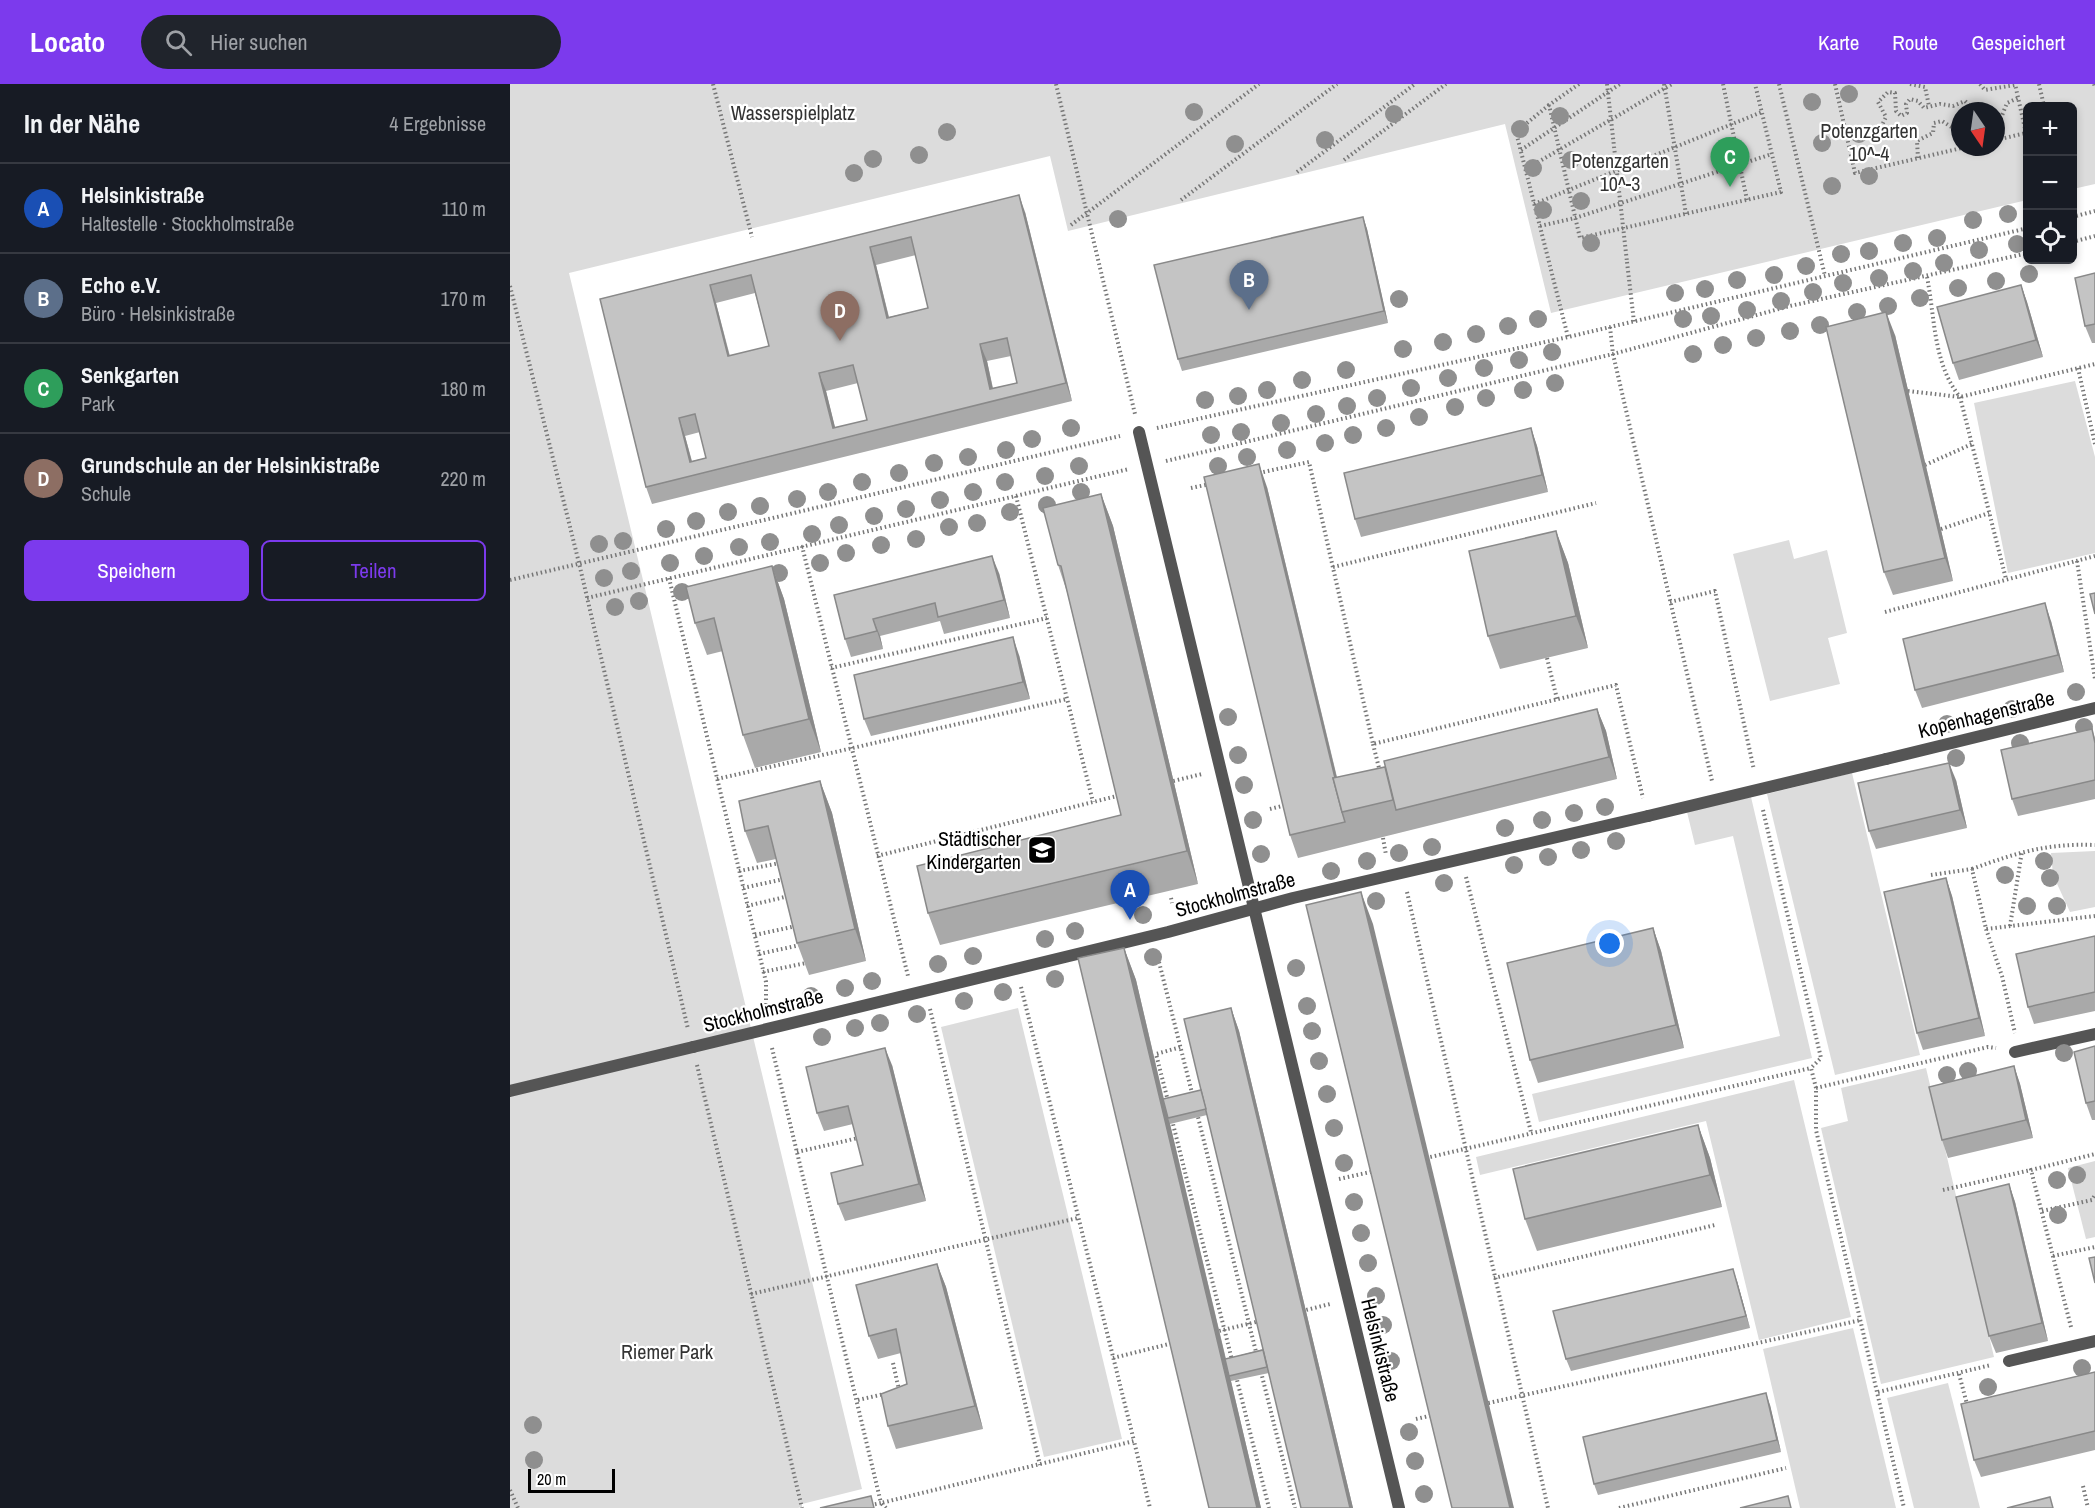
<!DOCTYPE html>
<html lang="de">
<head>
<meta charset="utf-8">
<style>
	:root { --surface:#171b24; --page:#20242c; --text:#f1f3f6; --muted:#9ea1a6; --line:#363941; --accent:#7c3aed }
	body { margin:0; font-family:"Archivo Narrow",sans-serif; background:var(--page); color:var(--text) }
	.controls { position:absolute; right:18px; top:18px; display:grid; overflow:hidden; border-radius:9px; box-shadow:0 3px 9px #0003 }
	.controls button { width:54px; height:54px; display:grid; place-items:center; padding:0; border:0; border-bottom:2px solid var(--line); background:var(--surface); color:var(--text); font:30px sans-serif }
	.compass { position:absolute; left:1441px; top:18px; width:54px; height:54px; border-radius:50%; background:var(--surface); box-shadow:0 3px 9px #0003; rotate:167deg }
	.scale { position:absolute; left:18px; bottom:15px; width:87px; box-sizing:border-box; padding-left:6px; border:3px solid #000; border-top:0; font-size:16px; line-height:21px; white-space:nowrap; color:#000; -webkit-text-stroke:4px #fff; paint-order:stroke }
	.you { position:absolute; left:1100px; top:860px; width:21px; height:21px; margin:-15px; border:4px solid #fff; border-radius:50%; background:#1a73e8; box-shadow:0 0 0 9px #1a73e833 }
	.badge { display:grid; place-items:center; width:39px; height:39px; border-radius:50%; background:var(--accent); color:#fff; font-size:20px; font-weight:700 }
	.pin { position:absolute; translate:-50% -50px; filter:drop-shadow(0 2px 3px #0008) }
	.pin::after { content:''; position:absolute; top:32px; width:21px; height:18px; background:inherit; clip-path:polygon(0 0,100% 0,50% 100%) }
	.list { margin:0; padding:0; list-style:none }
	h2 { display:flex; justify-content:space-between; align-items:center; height:78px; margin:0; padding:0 24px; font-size:26px }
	h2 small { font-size:20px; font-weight:400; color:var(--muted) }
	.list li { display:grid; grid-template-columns:39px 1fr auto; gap:18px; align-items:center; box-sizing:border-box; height:90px; padding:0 24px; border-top:2px solid var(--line) }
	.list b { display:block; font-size:22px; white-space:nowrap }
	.list p { margin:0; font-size:20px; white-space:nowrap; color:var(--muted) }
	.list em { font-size:20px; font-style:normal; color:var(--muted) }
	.actions { display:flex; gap:12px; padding:18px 24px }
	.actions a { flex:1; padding:14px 0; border:2px solid var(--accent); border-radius:9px; text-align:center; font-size:21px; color:var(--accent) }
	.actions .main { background:var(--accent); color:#fff }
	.icon { flex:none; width:33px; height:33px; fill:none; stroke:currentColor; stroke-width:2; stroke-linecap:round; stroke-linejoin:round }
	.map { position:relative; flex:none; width:1585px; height:1424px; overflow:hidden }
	header { display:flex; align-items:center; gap:36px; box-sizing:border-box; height:84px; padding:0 30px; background:var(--accent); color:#fff }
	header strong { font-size:28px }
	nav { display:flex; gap:33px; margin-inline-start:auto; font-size:21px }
	.search { width:420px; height:54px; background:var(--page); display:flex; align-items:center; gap:15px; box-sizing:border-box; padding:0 21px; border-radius:33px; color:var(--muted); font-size:22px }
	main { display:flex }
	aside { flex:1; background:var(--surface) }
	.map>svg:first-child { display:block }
</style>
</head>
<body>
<header>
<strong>Locato</strong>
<div class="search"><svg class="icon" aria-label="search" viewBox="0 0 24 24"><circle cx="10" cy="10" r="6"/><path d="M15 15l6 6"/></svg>Hier suchen</div>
<nav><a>Karte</a><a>Route</a><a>Gespeichert</a></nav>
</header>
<main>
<aside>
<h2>In der Nähe<small>4 Ergebnisse</small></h2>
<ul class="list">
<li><span class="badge" style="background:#1a4fb4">A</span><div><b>Helsinkistraße</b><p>Haltestelle · Stockholmstraße</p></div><em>110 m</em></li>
<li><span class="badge" style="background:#5c6f8a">B</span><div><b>Echo e.V.</b><p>Büro · Helsinkistraße</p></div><em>170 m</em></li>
<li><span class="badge" style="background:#2e9e5b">C</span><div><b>Senkgarten</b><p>Park</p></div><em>180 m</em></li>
<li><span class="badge" style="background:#8d6e63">D</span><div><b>Grundschule an der Helsinkistraße</b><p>Schule</p></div><em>220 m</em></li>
</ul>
<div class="actions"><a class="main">Speichern</a><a>Teilen</a></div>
</aside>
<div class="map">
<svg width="1585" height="1424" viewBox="0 0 1585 1424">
	<rect width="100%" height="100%" fill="#fff"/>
	<!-- green -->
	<g fill="#dcdcdc" fill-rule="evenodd">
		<path d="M0,0H1585V100L1563,105L1562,22H1518L1517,116L1041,229L995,40L558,147L540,72L59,189L352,1405L292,1420V1423L288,1424H0ZM1450,27H1486V63H1450Z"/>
		<path d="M1565,297L1585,373V469L1498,489L1464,319Z"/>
		<path d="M1279,456L1284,475L1317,466L1337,549L1318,554L1330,600L1260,617L1223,470Z"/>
		<path d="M1342,689L1410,971L1325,991L1257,710Z"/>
		<path d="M1241,713L1302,974L1029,1038L1022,1010L1270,952L1223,752L1185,761L1177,728Z"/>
		<path d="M1585,767V823L1560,828L1543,791L1541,769Z"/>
		<path d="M508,924L612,1355L534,1373L431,943Z"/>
		<path d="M1416,984L1484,1273L1371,1300L1311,1044L1338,1037L1331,1004Z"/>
		<path d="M1284,996L1341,1233L1249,1256L1196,1037L970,1091L966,1073Z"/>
		<path d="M1585,1077V1153L1576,1155L1558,1084Z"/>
		<path d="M1343,1244L1386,1424H1290L1253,1265Z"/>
		<path d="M1438,1299L1470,1424H1404L1377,1314Z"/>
	</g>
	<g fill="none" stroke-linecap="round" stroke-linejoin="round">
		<!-- path -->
		<g stroke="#777" stroke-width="4" stroke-dasharray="1.5 3" stroke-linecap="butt">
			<path d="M203,0L242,153"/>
			<path d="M546,0L625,330"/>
			<path d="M1069,0L1039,21L1070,154L1271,108L1245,0"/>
			<path d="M1154,0L1176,130"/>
			<path d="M1213,0L1237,116"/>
			<path d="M1269,0L1315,192"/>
			<path d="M1325,0L1345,89L1456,63"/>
			<path d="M1400,0L1415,3L1419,22"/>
			<path d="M1470,0L1475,6L1505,1"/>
			<path d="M1529,0L1534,22"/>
			<path d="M1584,0L1585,3"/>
			<path d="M1039,21L1006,48L1058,253"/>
			<path d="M1486,36L1491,34L1497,19L1508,14"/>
			<path d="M1336,49L1370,45L1376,33L1368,18L1378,8L1385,9L1386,27L1391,32L1397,29L1396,20L1400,15L1408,17L1414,24L1430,20L1443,22L1455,17L1465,27"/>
			<path d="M1486,56L1516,49L1505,0"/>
			<path d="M1011,66L1110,0"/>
			<path d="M1408,74L1407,57L1423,49L1424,39L1432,37L1443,44L1450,41"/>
			<path d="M834,76L936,0"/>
			<path d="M1016,85L1162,0"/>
			<path d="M787,88L905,0"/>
			<path d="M671,116L827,0"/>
			<path d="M1024,120L1252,28"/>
			<path d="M1562,133L1585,127"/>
			<path d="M561,141L749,0"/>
			<path d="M1030,142L1065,134L1262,70"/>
			<path d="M1562,158L1585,152"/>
			<path d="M1117,178L1124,238"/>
			<path d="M1417,193C1425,233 1423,280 1450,313L1496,495"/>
			<path d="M0,202L69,479L178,945"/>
			<path d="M1100,243L1103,270L1202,697"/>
			<path d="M1568,284L1585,360"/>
			<path d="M1398,307L1450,313L1585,280"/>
			<path d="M647,344L1058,253L1518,144"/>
			<path d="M656,377L1103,270L1280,222L1518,169"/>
			<path d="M1415,381L1462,360"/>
			<path d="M749,389L799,378L863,660L1106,601L1133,714"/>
			<path d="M681,404L700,400"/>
			<path d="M506,412L583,718"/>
			<path d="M1431,445L1479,429"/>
			<path d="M292,462L398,892"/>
			<path d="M1567,477L1585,595"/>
			<path d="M823,483L1086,419"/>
			<path d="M159,494L256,898V925"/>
			<path d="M0,496L610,352"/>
			<path d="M77,514L619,385"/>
			<path d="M1160,518L1205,507L1244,686"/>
			<path d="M1375,528L1585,472"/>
			<path d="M1037,574L1047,615"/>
			<path d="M321,584L537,534"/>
			<path d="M863,660L870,688"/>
			<path d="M207,695L557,615"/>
			<path d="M659,698L692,690"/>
			<path d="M760,725L776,721"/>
			<path d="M1253,726L1311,974L1301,984L1306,1004V1046L1394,1424"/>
			<path d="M873,754L876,771"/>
			<path d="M367,772L611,711"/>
			<path d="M1462,785C1506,769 1537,759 1585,761"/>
			<path d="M229,787L270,779"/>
			<path d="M1421,791L1462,785L1476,845L1585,832"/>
			<path d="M956,793L1021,1048"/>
			<path d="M233,804L274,795"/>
			<path d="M897,808L1038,1424"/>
			<path d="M661,814L662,819"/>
			<path d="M237,822L279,812"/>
			<path d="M1500,842L1512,767"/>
			<path d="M1476,845L1492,892L1505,949"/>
			<path d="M245,851L286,842"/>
			<path d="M249,870L290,861"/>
			<path d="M649,878L683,1013"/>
			<path d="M253,888L296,879"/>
			<path d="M511,903L624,1357"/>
			<path d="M420,925L530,1381"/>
			<path d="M262,964L371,1419L361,1421"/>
			<path d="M187,981L292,1424"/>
			<path d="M1306,1004L1478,963L1486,964"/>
			<path d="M658,1017L646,970L671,963"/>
			<path d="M687,1029L747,1272"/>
			<path d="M662,1036L722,1276"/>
			<path d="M287,1068L348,1054"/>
			<path d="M916,1074L1301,984"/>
			<path d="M829,1095L865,1087"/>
			<path d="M1433,1106L1521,1086"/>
			<path d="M1532,1127L1582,1116L1585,1111"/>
			<path d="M1543,1172L1585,1163"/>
			<path d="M984,1194L1205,1141"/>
			<path d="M241,1210L568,1134"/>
			<path d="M792,1227L820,1220"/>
			<path d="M1561,1243L1521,1086L1585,1070"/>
			<path d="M705,1248L750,1237"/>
			<path d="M603,1274L663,1259"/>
			<path d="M383,1279L389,1306"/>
			<path d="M751,1288L785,1424"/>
			<path d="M1449,1290L1458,1324"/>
			<path d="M726,1292L759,1424"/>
			<path d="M1368,1308L1481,1281"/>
			<path d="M348,1316L374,1310"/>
			<path d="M974,1320L1351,1236"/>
			<path d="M906,1335L923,1331"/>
			<path d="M1573,1402L1578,1424"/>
			<path d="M0,1406L8,1424"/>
			<path d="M376,1424L371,1419L624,1357L640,1424"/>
			<path d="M1109,1424L1276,1384"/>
		</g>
		<!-- lane -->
		<g stroke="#555" stroke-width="12">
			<path d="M1138,732L1376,675"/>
			<path d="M0,1007L183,963"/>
			<path d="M1499,1277L1585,1257"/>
		</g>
		<!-- street -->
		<g stroke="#555" stroke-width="12">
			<path d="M629,348L889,1424"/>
			<path d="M1376,675L1585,624"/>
			<path d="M183,963L658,848L783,814L1138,732"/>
			<path d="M1505,968L1585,950"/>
		</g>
		<!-- path-bridge -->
		<path stroke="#777" stroke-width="4" stroke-dasharray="1.5 3" stroke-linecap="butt" d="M1097,0L1117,178"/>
	</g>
	<!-- trees -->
	<g fill="#8f8f8f">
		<circle cx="1339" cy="10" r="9"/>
		<circle cx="1302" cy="18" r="9"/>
		<circle cx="684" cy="28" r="9"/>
		<circle cx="884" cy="30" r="9"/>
		<circle cx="1050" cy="32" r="9"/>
		<circle cx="1010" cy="45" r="9"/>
		<circle cx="437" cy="48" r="9"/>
		<circle cx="1349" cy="50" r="9"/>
		<circle cx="815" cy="56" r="9"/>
		<circle cx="1312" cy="59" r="9"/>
		<circle cx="725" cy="60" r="9"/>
		<circle cx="409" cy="71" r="9"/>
		<circle cx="363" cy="75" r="9"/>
		<circle cx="1061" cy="76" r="9"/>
		<circle cx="1023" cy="84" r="9"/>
		<circle cx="344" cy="89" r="9"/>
		<circle cx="1359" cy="92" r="9"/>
		<circle cx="1322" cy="102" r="9"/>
		<circle cx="1071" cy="117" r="9"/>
		<circle cx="1033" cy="126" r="9"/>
		<circle cx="1498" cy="130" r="9"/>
		<circle cx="608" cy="135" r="9"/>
		<circle cx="1463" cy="136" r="9"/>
		<circle cx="1427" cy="154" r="9"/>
		<circle cx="1081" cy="159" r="9"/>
		<circle cx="1393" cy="159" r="9"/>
		<circle cx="1507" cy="160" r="9"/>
		<circle cx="1469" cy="166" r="9"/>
		<circle cx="1359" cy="167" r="9"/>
		<circle cx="1331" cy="170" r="9"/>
		<circle cx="1434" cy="179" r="9"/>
		<circle cx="1296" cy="182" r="9"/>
		<circle cx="1403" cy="187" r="9"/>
		<circle cx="1519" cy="190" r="9"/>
		<circle cx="1264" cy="191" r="9"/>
		<circle cx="1369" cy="194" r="9"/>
		<circle cx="1227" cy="196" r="9"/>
		<circle cx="1486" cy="197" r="9"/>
		<circle cx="1333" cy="199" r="9"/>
		<circle cx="1448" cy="204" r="9"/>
		<circle cx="1195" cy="205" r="9"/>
		<circle cx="1303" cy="208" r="9"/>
		<circle cx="1165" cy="209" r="9"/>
		<circle cx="1410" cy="214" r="9"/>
		<circle cx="889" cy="215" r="9"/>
		<circle cx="1271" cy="217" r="9"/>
		<circle cx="1378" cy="222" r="9"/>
		<circle cx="1237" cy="226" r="9"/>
		<circle cx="1347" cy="228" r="9"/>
		<circle cx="1201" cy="232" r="9"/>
		<circle cx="1028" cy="235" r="9"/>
		<circle cx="1173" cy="235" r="9"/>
		<circle cx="1310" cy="241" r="9"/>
		<circle cx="998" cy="242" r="9"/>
		<circle cx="1280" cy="247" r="9"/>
		<circle cx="966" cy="250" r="9"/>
		<circle cx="1246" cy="254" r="9"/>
		<circle cx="933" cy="258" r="9"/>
		<circle cx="1213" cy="261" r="9"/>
		<circle cx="893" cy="265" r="9"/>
		<circle cx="1042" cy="268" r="9"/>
		<circle cx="1183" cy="270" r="9"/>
		<circle cx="1009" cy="276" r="9"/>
		<circle cx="974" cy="284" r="9"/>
		<circle cx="836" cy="286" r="9"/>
		<circle cx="938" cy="294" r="9"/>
		<circle cx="792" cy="296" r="9"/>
		<circle cx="1045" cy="299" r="9"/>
		<circle cx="901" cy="304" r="9"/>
		<circle cx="757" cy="306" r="9"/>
		<circle cx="1013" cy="306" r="9"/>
		<circle cx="728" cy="312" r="9"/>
		<circle cx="867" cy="314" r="9"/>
		<circle cx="976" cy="314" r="9"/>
		<circle cx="695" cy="316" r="9"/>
		<circle cx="837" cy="322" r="9"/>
		<circle cx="945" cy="323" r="9"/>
		<circle cx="806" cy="330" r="9"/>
		<circle cx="909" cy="333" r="9"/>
		<circle cx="771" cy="339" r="9"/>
		<circle cx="561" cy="344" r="9"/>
		<circle cx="876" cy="344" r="9"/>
		<circle cx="731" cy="348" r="9"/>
		<circle cx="701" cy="351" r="9"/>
		<circle cx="843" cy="351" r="9"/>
		<circle cx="522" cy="355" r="9"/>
		<circle cx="815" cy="359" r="9"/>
		<circle cx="496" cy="366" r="9"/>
		<circle cx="777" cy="366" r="9"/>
		<circle cx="458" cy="373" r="9"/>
		<circle cx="737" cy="373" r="9"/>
		<circle cx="424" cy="379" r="9"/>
		<circle cx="569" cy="382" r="9"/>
		<circle cx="708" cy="382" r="9"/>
		<circle cx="389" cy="389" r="9"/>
		<circle cx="535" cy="392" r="9"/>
		<circle cx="352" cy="398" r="9"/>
		<circle cx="495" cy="398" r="9"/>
		<circle cx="318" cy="408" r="9"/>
		<circle cx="463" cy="408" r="9"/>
		<circle cx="571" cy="408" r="9"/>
		<circle cx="287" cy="415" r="9"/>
		<circle cx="430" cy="416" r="9"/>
		<circle cx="537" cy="421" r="9"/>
		<circle cx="250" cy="422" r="9"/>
		<circle cx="396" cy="425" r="9"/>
		<circle cx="218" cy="428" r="9"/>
		<circle cx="500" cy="428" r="9"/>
		<circle cx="364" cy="432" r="9"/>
		<circle cx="186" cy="437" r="9"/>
		<circle cx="467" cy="439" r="9"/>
		<circle cx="329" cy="441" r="9"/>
		<circle cx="439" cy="443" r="9"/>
		<circle cx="156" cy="445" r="9"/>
		<circle cx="302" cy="450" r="9"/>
		<circle cx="406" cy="455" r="9"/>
		<circle cx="113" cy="457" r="9"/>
		<circle cx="260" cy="458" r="9"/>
		<circle cx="89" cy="460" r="9"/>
		<circle cx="371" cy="461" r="9"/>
		<circle cx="229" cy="463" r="9"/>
		<circle cx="336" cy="469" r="9"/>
		<circle cx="194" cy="472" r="9"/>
		<circle cx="160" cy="479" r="9"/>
		<circle cx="310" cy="479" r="9"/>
		<circle cx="121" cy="487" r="9"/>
		<circle cx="269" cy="489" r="9"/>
		<circle cx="94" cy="494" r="9"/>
		<circle cx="172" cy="508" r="9"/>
		<circle cx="129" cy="517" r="9"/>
		<circle cx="105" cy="523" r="9"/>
		<circle cx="1566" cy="608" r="9"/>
		<circle cx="1502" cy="625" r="9"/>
		<circle cx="718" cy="633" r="9"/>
		<circle cx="1437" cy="640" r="9"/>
		<circle cx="1574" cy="643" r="9"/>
		<circle cx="1510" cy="659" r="9"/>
		<circle cx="728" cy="671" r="9"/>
		<circle cx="1446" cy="674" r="9"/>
		<circle cx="734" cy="701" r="9"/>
		<circle cx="1095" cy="723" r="9"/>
		<circle cx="1064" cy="729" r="9"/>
		<circle cx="743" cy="736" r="9"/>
		<circle cx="1032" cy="736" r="9"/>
		<circle cx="995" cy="744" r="9"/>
		<circle cx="1106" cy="757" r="9"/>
		<circle cx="922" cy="763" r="9"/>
		<circle cx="1071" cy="766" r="9"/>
		<circle cx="889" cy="769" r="9"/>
		<circle cx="751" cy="770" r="9"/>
		<circle cx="1038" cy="773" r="9"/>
		<circle cx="857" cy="777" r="9"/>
		<circle cx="1534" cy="777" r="9"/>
		<circle cx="1004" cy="781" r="9"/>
		<circle cx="821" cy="787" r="9"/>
		<circle cx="1495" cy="791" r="9"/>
		<circle cx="1540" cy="794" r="9"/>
		<circle cx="934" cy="799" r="9"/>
		<circle cx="866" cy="817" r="9"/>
		<circle cx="1517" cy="822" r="9"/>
		<circle cx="1547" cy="822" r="9"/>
		<circle cx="633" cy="831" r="9"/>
		<circle cx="565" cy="847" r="9"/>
		<circle cx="535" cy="855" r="9"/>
		<circle cx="463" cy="872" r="9"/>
		<circle cx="643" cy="873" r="9"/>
		<circle cx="428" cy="880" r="9"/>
		<circle cx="786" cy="884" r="9"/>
		<circle cx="545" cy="895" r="9"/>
		<circle cx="362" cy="897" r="9"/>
		<circle cx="335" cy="904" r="9"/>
		<circle cx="493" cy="908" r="9"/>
		<circle cx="301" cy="912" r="9"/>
		<circle cx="454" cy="917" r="9"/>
		<circle cx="797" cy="922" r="9"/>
		<circle cx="407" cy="930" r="9"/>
		<circle cx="370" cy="939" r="9"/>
		<circle cx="345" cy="944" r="9"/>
		<circle cx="802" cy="947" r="9"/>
		<circle cx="312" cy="953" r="9"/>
		<circle cx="1554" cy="969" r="9"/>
		<circle cx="809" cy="977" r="9"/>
		<circle cx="1458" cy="987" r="9"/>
		<circle cx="1437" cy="991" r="9"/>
		<circle cx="817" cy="1010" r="9"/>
		<circle cx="824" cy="1044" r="9"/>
		<circle cx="834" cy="1079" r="9"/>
		<circle cx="1567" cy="1091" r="9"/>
		<circle cx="1547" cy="1096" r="9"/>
		<circle cx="844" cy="1118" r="9"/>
		<circle cx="1548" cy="1131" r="9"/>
		<circle cx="851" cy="1149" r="9"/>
		<circle cx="858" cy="1179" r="9"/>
		<circle cx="866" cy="1212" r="9"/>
		<circle cx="873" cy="1241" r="9"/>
		<circle cx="881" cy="1277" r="9"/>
		<circle cx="1572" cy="1284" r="9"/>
		<circle cx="1478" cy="1303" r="9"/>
		<circle cx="23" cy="1341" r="9"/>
		<circle cx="899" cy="1348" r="9"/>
		<circle cx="24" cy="1376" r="9"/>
		<circle cx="905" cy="1377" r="9"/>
		<circle cx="914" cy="1410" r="9"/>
	</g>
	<!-- wall -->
	<g fill="#a9a9a9" fill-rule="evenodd">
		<path d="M515,128L562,317L142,420L136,403L90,215ZM406,171L418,224L379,233L366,181ZM245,209L259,262L220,272L206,219ZM501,272L507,299L483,304L477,277ZM348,299L357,336L325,344L316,307ZM190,348L196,374L182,377L175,352Z"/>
		<path d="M853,133L857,145L878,239L672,287L668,275Z"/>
		<path d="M1585,189V259H1582L1575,242Z"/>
		<path d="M1511,201L1517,218L1533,273L1449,296L1443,279Z"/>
		<path d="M1385,251L1443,497L1383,511L1374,488Z"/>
		<path d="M1021,344L1027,362L1038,408L851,453L845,435Z"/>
		<path d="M757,403L827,693L878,691L1087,625L1096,647L1107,695L788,774L780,751Z"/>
		<path d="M591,410L603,442L688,800L430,861L418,829L611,731L557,508L548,481Z"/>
		<path d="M1046,447L1058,479L1078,564L990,585L978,552Z"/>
		<path d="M262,482L274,515L311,668L245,684L233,651L213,567L197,571L185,539Z"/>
		<path d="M489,489L500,534L434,550L430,537L370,552L373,565L341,573L335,555L324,511Z"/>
		<path d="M1541,537L1554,588L1412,624L1405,606Z"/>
		<path d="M509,571L520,615L361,652L354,635Z"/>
		<path d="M1582,645L1585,654V715L1508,732L1502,715Z"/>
		<path d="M1446,696L1457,744L1366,765L1359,747Z"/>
		<path d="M310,697L322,729L356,877L299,891L287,859L266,775L247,779L235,747Z"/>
		<path d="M1436,794L1442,812L1475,952L1413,966L1407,949Z"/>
		<path d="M1143,844L1151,867L1174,964L1028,999L1020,976Z"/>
		<path d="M1585,852V927L1524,940L1518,923Z"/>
		<path d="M614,864L626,896L654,1015L691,1006L721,924L729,947L843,1424H791L759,1289L721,1297L751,1424H699ZM697,1031L753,1265L716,1275L660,1040Z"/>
		<path d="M1585,962V1036H1582L1576,1019Z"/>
		<path d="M382,981L416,1117L335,1137L328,1120L353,1081L343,1040L314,1047L307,1029Z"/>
		<path d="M1504,982L1510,1000L1523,1054L1438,1074L1432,1056Z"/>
		<path d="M1188,1041L1200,1074L1212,1123L1027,1167L1015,1135Z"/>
		<path d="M1499,1100L1505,1118L1538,1257L1486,1269L1479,1252Z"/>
		<path d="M427,1180L436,1203L473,1345L386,1365L378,1342L397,1300L391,1269L368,1275L359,1252Z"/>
		<path d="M1227,1197L1240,1244L1061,1287L1056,1275Z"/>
		<path d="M1585,1288V1366L1471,1393L1464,1376Z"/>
		<path d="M1260,1321L1271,1368L1088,1411L1084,1400Z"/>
	</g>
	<!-- shaded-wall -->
	<g fill="#898989">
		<path d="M509,111L515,128L562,317L556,299Z"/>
		<path d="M853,133L857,145L878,239L874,227Z"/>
		<path d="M360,163L366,181L383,251L377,234Z"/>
		<path d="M200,201L206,219L224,290L218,272Z"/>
		<path d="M1511,201L1517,218L1533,273L1526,256Z"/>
		<path d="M1376,228L1385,251L1443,497L1435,474Z"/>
		<path d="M470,260L477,277L485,316L480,305Z"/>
		<path d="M309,289L316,307L328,355L323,344Z"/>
		<path d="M169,334L175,352L185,390L180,378Z"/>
		<path d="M1021,344L1027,362L1038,408L1032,391Z"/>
		<path d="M749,380L757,403L835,728H833Z"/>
		<path d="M591,410L603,442L688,800L677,767Z"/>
		<path d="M1046,447L1058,479L1078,564L1066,532Z"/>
		<path d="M482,472L489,489L500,534L494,516Z"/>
		<path d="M262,482L274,515L311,668L299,635Z"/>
		<path d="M1535,519L1541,537L1554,588L1548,571Z"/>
		<path d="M363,535L370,552L373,565Z"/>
		<path d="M503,553L509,571L520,615L513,598Z"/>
		<path d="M1087,625L1096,647L1107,695L1099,673Z"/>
		<path d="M1439,679L1446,696L1457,744L1450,726Z"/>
		<path d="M310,697L322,729L356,877L345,845Z"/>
		<path d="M1436,794L1442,812L1475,952L1469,934Z"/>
		<path d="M851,808L863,840L1004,1424H1000Z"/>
		<path d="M1143,844L1151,867L1174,964L1166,941Z"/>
		<path d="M614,864L626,896L658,1034L660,1040L751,1424H747Z"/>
		<path d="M721,924L729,947L843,1424H840Z"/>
		<path d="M375,964L382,981L416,1117L409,1100Z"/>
		<path d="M1504,982L1510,1000L1523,1054L1516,1036Z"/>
		<path d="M1188,1041L1200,1074L1212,1123L1200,1091Z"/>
		<path d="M1499,1100L1505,1118L1538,1257L1532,1239Z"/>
		<path d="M427,1180L436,1203L473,1345L465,1322Z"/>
		<path d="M1223,1185L1227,1197L1240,1244L1236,1232Z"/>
		<path d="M1256,1309L1260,1321L1271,1368L1267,1356Z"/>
	</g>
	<!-- building -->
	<g fill="#c4c4c4" stroke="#898989" stroke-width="1.5" fill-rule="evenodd">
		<path d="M509,111L556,299L136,403L90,215ZM401,153L418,224L377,234L360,163ZM241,191L259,262L218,272L200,201ZM497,254L507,299L480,305L470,260ZM343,281L357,336L323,344L309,289ZM185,330L196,374L180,378L169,334Z"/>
		<path d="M853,133L874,227L668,275L644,181Z"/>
		<path d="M1585,189V240L1575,242L1565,194Z"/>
		<path d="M1511,201L1526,256L1443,279L1427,223Z"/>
		<path d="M1376,228L1435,474L1374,488L1316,243Z"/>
		<path d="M1021,344L1032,391L845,435L834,389Z"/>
		<path d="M749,380L825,694H823L832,728L835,738L780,751L694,393Z"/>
		<path d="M591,410L677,767L418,829L407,782L611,731L551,482L548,481L533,424Z"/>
		<path d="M1046,447L1066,532L978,552L959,467Z"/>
		<path d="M482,472L494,516L428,533L425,519L363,535L367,547L335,555L324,511Z"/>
		<path d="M262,482L299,635L233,651L204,534L185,539L176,503Z"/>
		<path d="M1585,509V530L1580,510Z"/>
		<path d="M1535,519L1548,571L1405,606L1393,555Z"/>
		<path d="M503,553L513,598L354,635L344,591Z"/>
		<path d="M1087,625L1099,673L886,726L874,677Z"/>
		<path d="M1582,645L1585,659V696L1502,715L1491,666Z"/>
		<path d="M1439,679L1450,726L1359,747L1348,699Z"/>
		<path d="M875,683L883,716L832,728L823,694Z"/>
		<path d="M310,697L345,845L287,859L258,742L235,747L229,717Z"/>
		<path d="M1436,794L1469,934L1407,949L1374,808Z"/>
		<path d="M851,808L1000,1424H942L796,821Z"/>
		<path d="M1143,844L1166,941L1020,976L997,879Z"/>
		<path d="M1585,852V908L1518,923L1506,870Z"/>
		<path d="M614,864L747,1424H699L568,874Z"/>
		<path d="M721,924L840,1424H791L674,935Z"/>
		<path d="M1585,962V1017L1576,1019L1564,968Z"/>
		<path d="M375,964L409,1100L328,1120L321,1089L353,1081L338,1022L307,1029L296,983Z"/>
		<path d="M1504,982L1516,1036L1432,1056L1419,1003Z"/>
		<path d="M691,1006L696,1025L658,1034L653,1015Z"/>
		<path d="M1188,1041L1200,1091L1015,1135L1003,1085Z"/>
		<path d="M1499,1100L1532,1239L1479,1252L1446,1113Z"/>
		<path d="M1585,1173V1199L1579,1174Z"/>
		<path d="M427,1180L465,1322L378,1342L371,1310L397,1300L386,1245L359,1252L346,1201Z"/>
		<path d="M1223,1185L1236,1232L1056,1275L1043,1227Z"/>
		<path d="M753,1266L757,1283L719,1292L715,1275Z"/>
		<path d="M1585,1288V1347L1464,1376L1451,1320Z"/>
		<path d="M1256,1309L1267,1356L1084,1400L1073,1353Z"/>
		<path d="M361,1412L364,1424H310Z"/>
		<path d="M1278,1412L1281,1424H1230Z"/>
		<path d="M1540,1413L1543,1424H1497Z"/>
	</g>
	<!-- icons -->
	<defs>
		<g id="school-square" transform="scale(1.5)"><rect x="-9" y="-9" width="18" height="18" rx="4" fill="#000" stroke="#fff"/><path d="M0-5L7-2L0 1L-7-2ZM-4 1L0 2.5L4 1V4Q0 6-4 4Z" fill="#fff"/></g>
	</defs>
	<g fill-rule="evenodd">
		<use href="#school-square" x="532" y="766"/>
	</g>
	<g text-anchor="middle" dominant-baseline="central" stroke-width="4.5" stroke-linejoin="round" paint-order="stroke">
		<!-- park labels -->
		<g font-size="20" fill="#333" stroke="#fff">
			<text x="283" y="28">Wasserspielplatz</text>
			<text x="1359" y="46">Potenzgarten<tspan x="1359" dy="23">10^-4</tspan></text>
			<text x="1110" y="76">Potenzgarten<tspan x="1110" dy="23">10^-3</tspan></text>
			<text x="157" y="1267">Riemer Park</text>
		</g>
		<!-- street labels -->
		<g font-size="20" fill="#000" stroke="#fff">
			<text transform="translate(1476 630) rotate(-14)">Kopenhagenstraße</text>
			<text transform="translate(725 810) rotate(-15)">Stockholmstraße</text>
			<text transform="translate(253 926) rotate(-14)">Stockholmstraße</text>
			<text transform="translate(871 1266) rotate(76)">Helsinkistraße</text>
		</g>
		<!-- poi labels -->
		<g font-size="20" fill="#000" stroke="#fff" text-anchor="end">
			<text x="511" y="754">Städtischer<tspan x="511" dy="23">Kindergarten</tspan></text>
		</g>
	</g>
</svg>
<div class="controls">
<button>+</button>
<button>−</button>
<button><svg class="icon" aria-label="locate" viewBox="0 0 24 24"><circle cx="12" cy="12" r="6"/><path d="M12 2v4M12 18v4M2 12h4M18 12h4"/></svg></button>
</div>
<svg class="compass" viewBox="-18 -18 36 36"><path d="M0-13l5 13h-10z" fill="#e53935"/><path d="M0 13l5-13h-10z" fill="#9ea1a6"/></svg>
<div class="scale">20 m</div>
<div class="you"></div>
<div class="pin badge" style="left:620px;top:836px;background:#1a4fb4">A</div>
<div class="pin badge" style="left:739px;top:226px;background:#5c6f8a">B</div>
<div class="pin badge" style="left:1220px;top:103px;background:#2e9e5b">C</div>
<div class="pin badge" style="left:330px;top:257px;background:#8d6e63">D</div>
</div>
</main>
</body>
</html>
